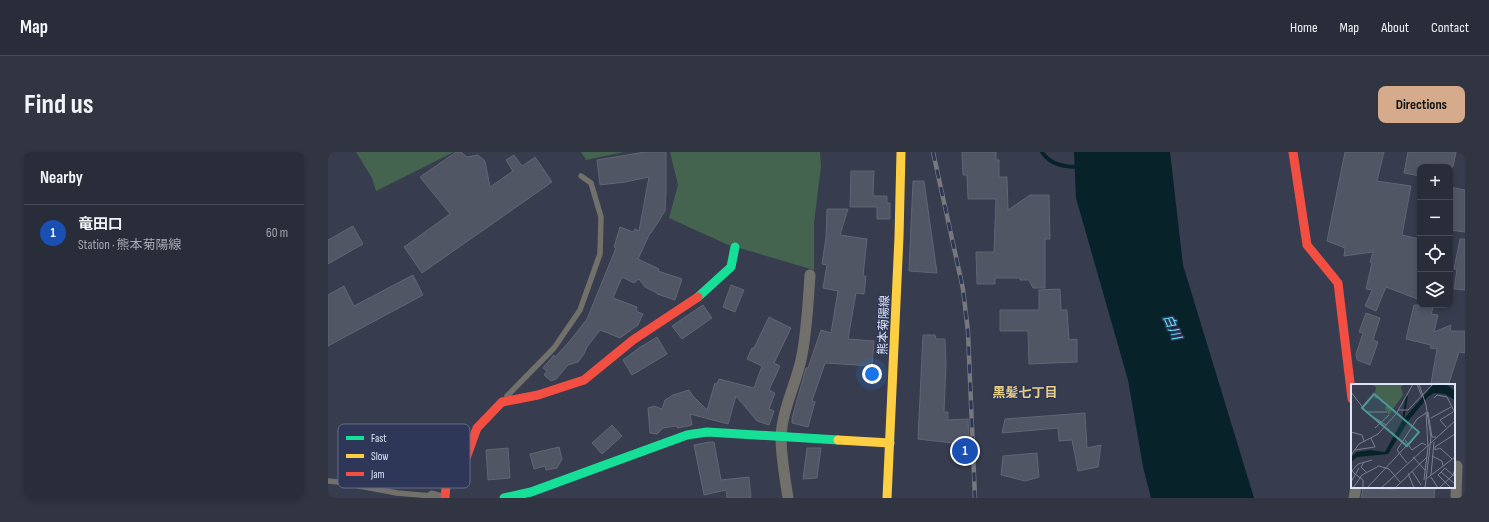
<!DOCTYPE html>
<html lang="en">
<head>
<meta charset="utf-8">
<style>
	:root { --surface:#292d3a; --page:#313542; --text:#f1f3f6; --muted:#a5a8af; --line:#454954; --accent:#d6ab8b }
	body { margin:0; font-family:"Sofia Sans Condensed","Noto Sans JP",sans-serif; background:var(--page); color:var(--text) }
	.controls { position:absolute; right:12px; top:12px; display:grid; overflow:hidden; border-radius:8px; box-shadow:0 2px 6px #0003 }
	.controls button { width:36px; height:36px; display:grid; place-items:center; padding:0; border:0; border-bottom:1px solid var(--line); background:var(--surface); color:var(--text); font:20px sans-serif }
	.you { position:absolute; left:544px; top:222px; width:14px; height:14px; margin:-10px; border:3px solid #fff; border-radius:50%; background:#1a73e8; box-shadow:0 0 0 6px #1a73e833 }
	.badge { display:grid; place-items:center; width:26px; height:26px; border-radius:50%; background:var(--accent); color:#fff; font-size:13px; font-weight:700 }
	.pin { position:absolute; translate:-50% -50%; border:2px solid #fff; box-shadow:0 1px 4px #0006 }
	.list { margin:0; padding:0; list-style:none }
	h2 { display:flex; justify-content:space-between; align-items:center; height:52px; margin:0; padding:0 16px; font-size:17px }
	h2 small { font-size:13px; font-weight:400; color:var(--muted) }
	.list li { display:grid; grid-template-columns:26px 1fr auto; gap:12px; align-items:center; box-sizing:border-box; height:56px; padding:0 16px; border-top:1px solid var(--line) }
	.list b { display:block; font-size:15px; white-space:nowrap }
	.list p { margin:0; font-size:13px; white-space:nowrap; color:var(--muted) }
	.list em { font-size:13px; font-style:normal; color:var(--muted) }
	.icon { flex:none; width:22px; height:22px; fill:none; stroke:currentColor; stroke-width:2; stroke-linecap:round; stroke-linejoin:round }
	.map { position:relative; flex:none; width:1137px; height:346px; overflow:hidden; border-radius:8px }
	header { display:flex; align-items:center; gap:24px; box-sizing:border-box; height:56px; padding:0 20px; background:var(--surface); border-bottom:1px solid var(--line) }
	header strong { font-size:19px }
	nav { display:flex; gap:22px; margin-inline-start:auto; font-size:14px }
	.intro { display:flex; align-items:center; justify-content:space-between; box-sizing:border-box; height:96px; padding:0 24px }
	h1 { margin:0; font-size:28px }
	.button { padding:10px 18px; border-radius:8px; background:var(--accent); color:#111; font-size:14px; font-weight:700 }
	main { display:flex; gap:24px; padding:0 24px }
	aside { flex:1; background:var(--surface); border-radius:8px; box-shadow:0 2px 6px #0003 }
	.map>svg:first-child { display:block }
</style>
</head>
<body>
<header>
<strong>Map</strong>
<nav><a>Home</a><a>Map</a><a>About</a><a>Contact</a></nav>
</header>
<div class="intro"><h1>Find us</h1><a class="button">Directions</a></div>
<main>
<aside>
<h2>Nearby<small></small></h2>
<ul class="list">
<li><span class="badge" style="background:#1a4fb4">1</span><div><b>竜田口</b><p>Station · 熊本菊陽線</p></div><em>60 m</em></li>
</ul>
</aside>
<div class="map">
<svg width="1137" height="346" viewBox="0 0 1137 346">
	<rect width="100%" height="100%" fill="#373c4e"/>
	<!-- green -->
	<g fill="#45644f">
		<path d="M28,0H126L48,39L44,26Z"/>
		<path d="M253,0H296L258,8Z"/>
		<path d="M342,0H492L493,14L486,71V118L398,92L341,66L350,33Z"/>
	</g>
	<!-- water -->
	<path fill="#072329" d="M746,0H842L855,113L926,346H823L815,315L800,228L748,46Z"/>
	<g fill="none" stroke-linecap="round" stroke-linejoin="round">
		<!-- stream -->
		<path stroke="#072329" stroke-width="4" d="M714,0C722,13 737,15 751,15"/>
	</g>
	<!-- building -->
	<g fill="#515665" stroke="#616574">
		<path d="M128,0H133L139,5L150,3L157,9L162,35L185,19L178,8L186,3L194,14L207,5L224,30L94,121L76,95L122,62L92,25Z"/>
		<path d="M317,0H338V41L337,59L323,81H322L310,107L331,117L330,119L354,127L347,148L329,142V141L317,135L311,127L306,131L294,125L285,146L309,155L308,159L315,162L310,173L292,186L272,178L259,195L256,202L250,210L240,213L228,227L223,229L216,223L219,219L215,216L226,203L227,205L241,190L259,167L288,96L286,95L292,75L305,80L307,77L311,79L321,25L297,30L272,33L269,8Z"/>
		<path d="M634,0H668V8H671V25H679L680,58L702,43H721L722,87H717V136H705L701,128H692V126H667V132H649L648,100H666L668,47H640L639,23H635Z"/>
		<path d="M1017,0H1056L1049,29L1083,34L1074,83L1092,87V148L1058,135L1048,159L1037,154L1044,138L1038,137L1044,111L1042,110L1045,100L1016,104L1017,96L999,89Z"/>
		<path d="M1080,0H1128L1125,15H1092V24L1076,21Z"/>
		<path d="M523,19H546L545,44H559V51H562V67H549V55H522Z"/>
		<path d="M585,29H596L609,121L581,119Z"/>
		<path d="M1122,35L1137,38V80L1122,78Z"/>
		<path d="M499,57H520L512,83L539,87L535,124H538L536,142L528,141L520,187L546,189L544,214L497,211L484,249L487,250L480,275L464,271V266L478,216H480L493,178L503,181L510,139L495,136L499,113L494,112L498,85Z"/>
		<path d="M25,74L35,92L0,112V88Z"/>
		<path d="M1132,87H1137V138L1126,137L1129,117H1126Z"/>
		<path d="M85,123L95,143L0,194V143L16,134L26,154Z"/>
		<path d="M403,133L416,138L407,160L395,155Z"/>
		<path d="M732,137L733,158H739L741,188L749,187V210L701,212L700,179H672V158H711V138Z"/>
		<path d="M375,153L384,166L354,187L344,174Z"/>
		<path d="M1086,153H1106L1103,162L1110,163L1106,180L1123,173L1122,179H1137V201L1131,200L1121,231H1103L1109,197L1102,196L1103,193L1078,187Z"/>
		<path d="M1038,161L1052,166L1045,188L1050,190L1042,213L1029,208L1028,202L1035,181L1031,180Z"/>
		<path d="M441,165L463,176L446,211L452,214L441,238L447,241L441,257L446,259L441,273L429,269L408,244L400,272L362,262L364,273L350,276L348,274L335,276L329,282L322,281L320,256L326,254L334,257L337,248L345,243L361,238L365,244L379,258L387,231L389,232L391,227L426,236L434,214L419,207L424,196H426Z"/>
		<path d="M595,183H607L608,187H617L618,213L616,260H620V268L640,267L641,293L590,287Z"/>
		<path d="M329,185L339,202L304,223L295,208L311,196Z"/>
		<path d="M757,261L759,296L773,293L770,315L750,319L744,288L731,289L730,276L674,281L677,267Z"/>
		<path d="M284,273L294,284L274,302L264,291Z"/>
		<path d="M381,290H386L393,328L421,325L423,346H399L398,338L376,343L366,293Z"/>
		<path d="M231,295L234,307L229,316L218,318L217,314L206,317L202,302Z"/>
		<path d="M180,296L182,326L160,328L158,298Z"/>
		<path d="M479,296H493L489,326L475,327Z"/>
		<path d="M709,301L711,325L697,329L673,323L675,304Z"/>
		<path d="M1035,335L1068,338L1069,335H1107L1106,346H1033Z"/>
	</g>
	<g fill="none" stroke-linecap="round" stroke-linejoin="round">
		<!-- lane -->
		<g stroke="#72706a" stroke-width="5.5">
			<path d="M179,244L226,196L252,158L272,102L273,65L263,31L253,24"/>
			<path d="M0,329L10,330L69,341L104,344"/>
		</g>
		<!-- street -->
		<g stroke="#72706a" stroke-width="11">
			<path d="M104,344L111,346"/>
			<path d="M460,346C457,326 453,305 453,285C454,259 467,234 473,208C479,180 480,152 482,123"/>
			<path d="M1026,346L1028,335"/>
			<path d="M1128,346L1129,314"/>
		</g>
		<!-- fast -->
		<g stroke="#16e098" stroke-width="9">
			<path d="M370,145L403,115L407,95"/>
			<path d="M176,346L203,340L359,283L379,280L510,288"/>
		</g>
		<!-- slow -->
		<g stroke="#ffcf43" stroke-width="9">
			<path d="M510,288L562,291"/>
			<path d="M559,346L571,85L573,0"/>
		</g>
		<!-- jam -->
		<g stroke="#f24e42" stroke-width="9">
			<path d="M965,0L979,93L1010,131L1024,247"/>
			<path d="M117,346L118,334L137,309L149,276L174,250L210,243L256,228L305,188L370,145"/>
		</g>
		<!-- rail casing -->
		<g stroke="#77787d" stroke-width="4.5">
			<path id="rail" d="M605,0L635,137L640,180L647,346"/>
		</g>
		<!-- rail -->
		<use href="#rail" stroke="#2e3757" stroke-width="3" stroke-dasharray="9" stroke-linecap="butt"/>
	</g>
	<g text-anchor="middle" dominant-baseline="central" stroke-width="3" stroke-linejoin="round" paint-order="stroke">
		<!-- street labels -->
		<g font-size="12" fill="#dde4f8" stroke="#2e3757">
			<text transform="translate(556 173) rotate(-88)">熊本菊陽線</text>
		</g>
		<!-- water labels -->
		<g font-size="13" font-style="italic" fill="#5ee7fe" stroke="#2e3757">
			<text transform="translate(844 175) rotate(66)">白川</text>
		</g>
		<!-- neighbourhood labels -->
		<g font-size="13" font-weight="bold" fill="#e9cf83" stroke="#2e3757">
			<text x="697" y="241">黒髪七丁目</text>
		</g>
	</g>
	<!-- overview -->
	<g transform="translate(1023 232)">
		<rect width="104" height="104" fill="#373c4e"/>
		<path d="M19,0H53L50,3L52,11L38,31L34,24L36,21L32,16L23,14L25,3Z" fill="#45644f"/>
		<path d="M83,0L96,1L104,7V16L94,10L83,9L77,13L58,36L37,70L6,73L0,78V73L6,68L19,66L34,68L51,37Z" fill="#072329"/>
		<path fill="none" stroke="#072329" stroke-width="2" d="M52,36L56,12"/>
		<path fill="none" stroke="#797f92" stroke-width="1" d="M66,0L71,13M68,0L75,21L80,54L74,104M0,8L16,29L35,41M83,14L86,11L96,13L104,29M48,26H57L82,0M16,28H36M77,28L81,53H85M80,34L100,23M95,43L89,36L102,28M24,44L38,31M0,48L11,51L13,57M54,56L61,66L71,59L75,61M4,66L24,63L20,54M84,66V63L104,50M84,66L89,64L101,75M0,71L8,60L27,50L45,30L62,0M81,72L91,77L92,82M62,73L74,86M13,78L10,83L15,88M56,79L46,66L66,35L75,29M61,87L70,101M90,88L104,100M57,89L63,104M4,90L12,96V104M5,91L1,87L7,80L21,76M80,91L83,58M80,93L87,104M75,95L104,73M73,96L77,63L75,28M0,98L8,84M2,104L11,91L28,82L38,85L49,98M16,104L57,60M30,104L104,37M44,104L75,74M88,104L102,91L104,85M100,104L87,91L94,84L104,93"/>
		<path fill="#4d9797" fill-opacity="0.15" stroke="#4d9797" stroke-width="2" d="M23,10L68,48L56,62L11,24Z"/>
		<rect width="104" height="104" fill="none" stroke="#dde4f8" stroke-width="2"/>
	</g>
	<!-- legend -->
	<rect x="10" y="272" width="132" height="64" rx="6" fill="#2e3757" stroke="#636b87" stroke-width="1"/>
	<rect x="18" y="284" width="18" height="4" fill="#16e098"/>
	<rect x="18" y="302" width="18" height="4" fill="#ffcf43"/>
	<rect x="18" y="320" width="18" height="4" fill="#f24e42"/>
	<g font-size="11" fill="#dde4f8">
		<text x="43" y="290">Fast</text>
		<text x="43" y="308">Slow</text>
		<text x="43" y="326">Jam</text>
	</g>
</svg>
<div class="controls">
<button>+</button>
<button>−</button>
<button><svg class="icon" aria-label="locate" viewBox="0 0 24 24"><circle cx="12" cy="12" r="6"/><path d="M12 2v4M12 18v4M2 12h4M18 12h4"/></svg></button>
<button><svg class="icon" aria-label="layers" viewBox="0 0 24 24"><path d="M12 4l9 5-9 5-9-5zM3 14l9 5 9-5"/></svg></button>
</div>
<div class="you"></div>
<div class="pin badge" style="left:637px;top:299px;background:#1a4fb4">1</div>
</div>
</main>
</body>
</html>
